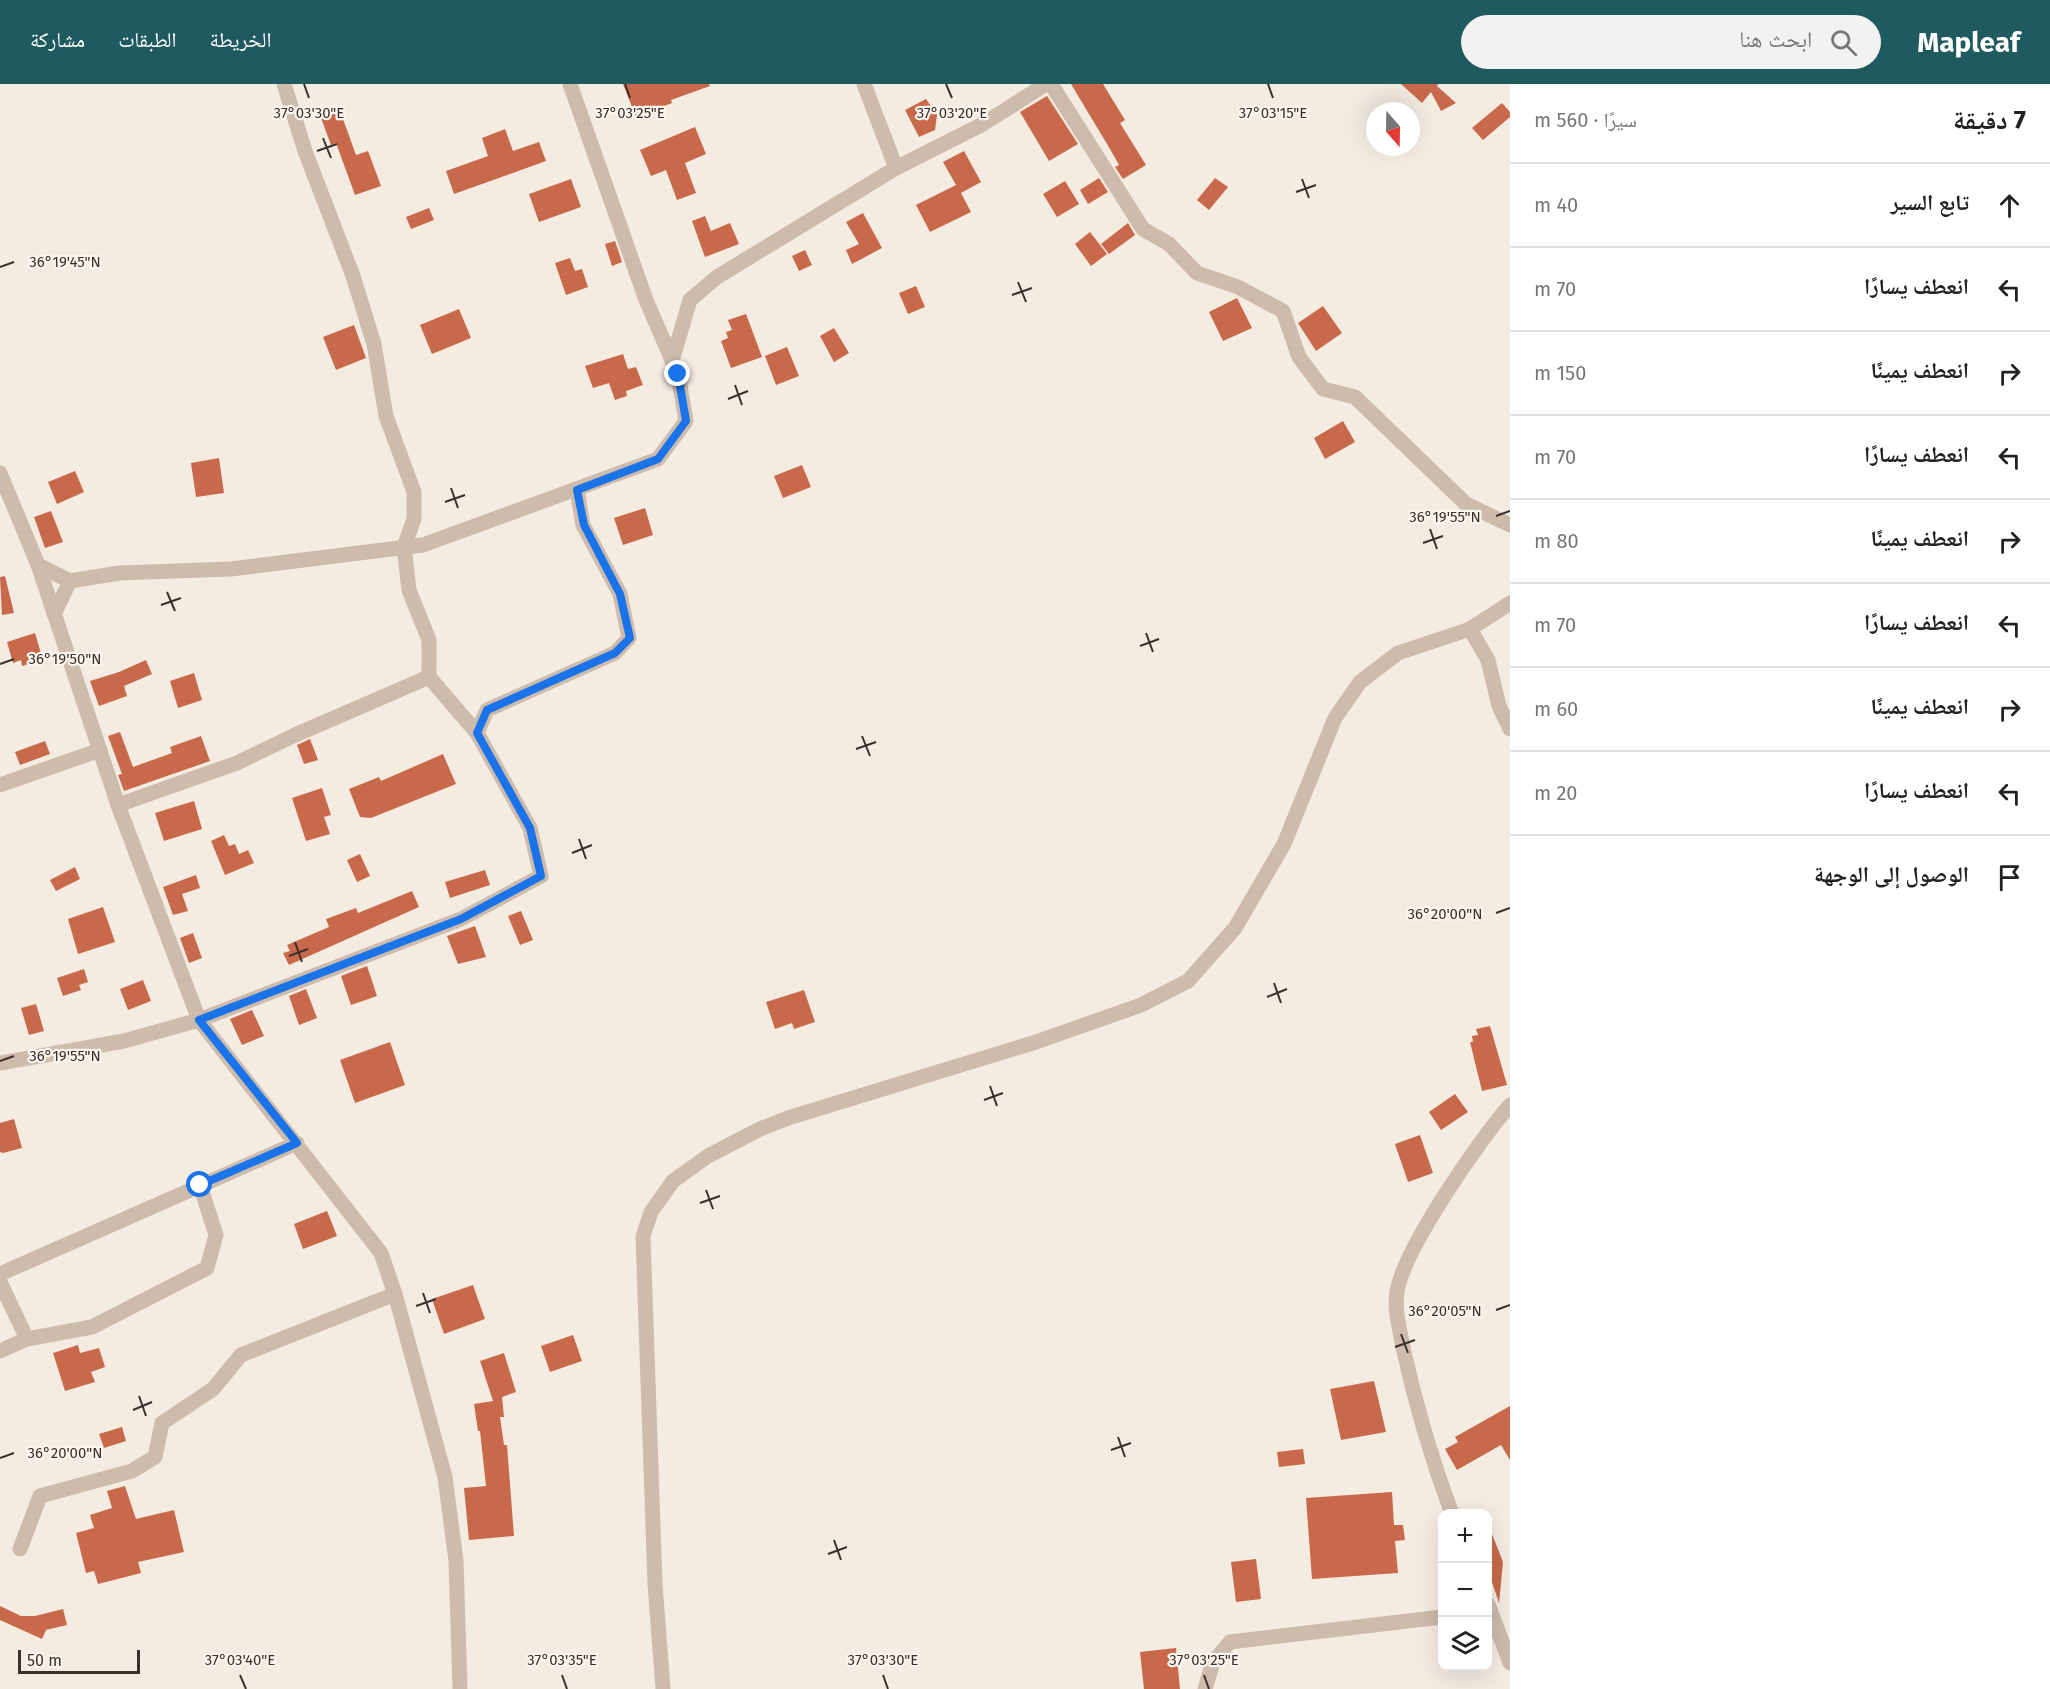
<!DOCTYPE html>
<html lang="ar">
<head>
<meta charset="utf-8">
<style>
	:root { --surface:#fff; --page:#f2f2f2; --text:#222; --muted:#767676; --line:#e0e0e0; --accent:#1f5a5e }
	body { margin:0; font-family:"Fira Sans","Noto Naskh Arabic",sans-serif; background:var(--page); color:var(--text); direction:rtl }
	.controls { position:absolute; right:18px; bottom:18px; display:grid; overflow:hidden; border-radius:12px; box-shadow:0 6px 24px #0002 }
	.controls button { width:54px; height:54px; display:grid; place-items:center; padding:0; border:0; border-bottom:2px solid var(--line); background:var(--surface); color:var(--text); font:30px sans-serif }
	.compass { position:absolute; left:1366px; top:18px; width:54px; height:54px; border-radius:50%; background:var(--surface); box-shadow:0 6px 24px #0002; rotate:160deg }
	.scale { position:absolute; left:18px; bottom:15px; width:122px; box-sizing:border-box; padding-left:6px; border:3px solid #3b302b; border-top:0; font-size:16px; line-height:21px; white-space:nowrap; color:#3b302b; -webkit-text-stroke:4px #fbf5ee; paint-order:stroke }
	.stop { position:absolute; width:18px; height:18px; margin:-14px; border:4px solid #1a73e8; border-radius:50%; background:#fff }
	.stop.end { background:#1a73e8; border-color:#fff; box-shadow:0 2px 6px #0008 }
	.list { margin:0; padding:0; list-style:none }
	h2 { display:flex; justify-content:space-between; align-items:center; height:78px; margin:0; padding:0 24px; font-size:26px }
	h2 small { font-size:20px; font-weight:400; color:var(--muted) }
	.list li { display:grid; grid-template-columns:39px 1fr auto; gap:18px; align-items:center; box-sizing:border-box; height:84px; padding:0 24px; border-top:2px solid var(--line) }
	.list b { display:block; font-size:22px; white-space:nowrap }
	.list em { font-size:20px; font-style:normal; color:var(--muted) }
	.icon { flex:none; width:33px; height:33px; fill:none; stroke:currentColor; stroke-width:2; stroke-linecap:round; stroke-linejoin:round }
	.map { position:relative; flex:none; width:1510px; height:1605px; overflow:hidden; direction:ltr }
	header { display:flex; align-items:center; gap:36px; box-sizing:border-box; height:84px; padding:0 30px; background:var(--accent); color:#fff }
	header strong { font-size:28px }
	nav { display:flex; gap:33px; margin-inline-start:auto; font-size:21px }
	.search { width:420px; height:54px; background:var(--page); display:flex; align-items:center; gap:15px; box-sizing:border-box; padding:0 21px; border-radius:33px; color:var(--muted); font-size:22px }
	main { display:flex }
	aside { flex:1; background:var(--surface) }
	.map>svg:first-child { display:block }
</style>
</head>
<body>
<header>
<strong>Mapleaf</strong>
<div class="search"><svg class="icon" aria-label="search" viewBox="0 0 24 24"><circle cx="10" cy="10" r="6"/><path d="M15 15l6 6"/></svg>ابحث هنا</div>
<nav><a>الخريطة</a><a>الطبقات</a><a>مشاركة</a></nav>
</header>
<main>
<aside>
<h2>7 دقيقة<small>سيرًا · 560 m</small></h2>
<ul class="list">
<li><svg class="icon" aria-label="ahead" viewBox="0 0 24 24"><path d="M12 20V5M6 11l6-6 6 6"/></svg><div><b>تابع السير</b></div><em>40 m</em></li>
<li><svg class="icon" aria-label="left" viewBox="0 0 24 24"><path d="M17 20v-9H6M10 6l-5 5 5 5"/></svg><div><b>انعطف يسارًا</b></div><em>70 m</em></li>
<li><svg class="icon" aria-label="right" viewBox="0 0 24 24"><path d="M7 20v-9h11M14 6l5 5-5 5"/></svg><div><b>انعطف يمينًا</b></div><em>150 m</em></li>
<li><svg class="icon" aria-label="left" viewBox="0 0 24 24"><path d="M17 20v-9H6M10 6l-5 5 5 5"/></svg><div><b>انعطف يسارًا</b></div><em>70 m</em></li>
<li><svg class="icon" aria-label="right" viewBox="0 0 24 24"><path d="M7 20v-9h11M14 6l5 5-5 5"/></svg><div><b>انعطف يمينًا</b></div><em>80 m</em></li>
<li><svg class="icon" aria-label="left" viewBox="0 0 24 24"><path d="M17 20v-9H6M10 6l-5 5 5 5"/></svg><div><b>انعطف يسارًا</b></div><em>70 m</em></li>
<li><svg class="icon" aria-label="right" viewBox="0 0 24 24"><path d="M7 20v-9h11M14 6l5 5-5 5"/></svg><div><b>انعطف يمينًا</b></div><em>60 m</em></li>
<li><svg class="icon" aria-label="left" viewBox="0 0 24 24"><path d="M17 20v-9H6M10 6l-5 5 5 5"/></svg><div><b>انعطف يسارًا</b></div><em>20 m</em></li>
<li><svg class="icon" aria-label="arrive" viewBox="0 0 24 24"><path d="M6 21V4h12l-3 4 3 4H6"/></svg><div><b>الوصول إلى الوجهة</b></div></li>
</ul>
</aside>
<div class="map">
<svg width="1510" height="1605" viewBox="0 0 1510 1605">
	<rect width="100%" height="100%" fill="#f4ebe1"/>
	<!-- building -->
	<g fill="#c8694b">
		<path d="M623,0H709L710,2L671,16L672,19L636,33Z"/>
		<path d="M1071,0H1103L1125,36L1120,39L1146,81L1123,95L1115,83L1119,81L1110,65Z"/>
		<path d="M1401,0H1438L1437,2L1456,19L1441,27L1431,8L1422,19Z"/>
		<path d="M1047,12L1078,60L1049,77L1020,28Z"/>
		<path d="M926,15L937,31L935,46L919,53L905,26Z"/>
		<path d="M1502,19L1510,28V33L1483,56L1472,44Z"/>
		<path d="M339,24L356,71L368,67L381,102L355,111L336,59L331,61L320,31Z"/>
		<path d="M695,43L706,70L685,79L696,109L677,116L666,86L651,92L640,66Z"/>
		<path d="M505,45L513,67L539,58L546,77L454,110L446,87L488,72L482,54Z"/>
		<path d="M964,67L981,98L961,109L971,128L930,148L916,121L956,101L943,78Z"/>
		<path d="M1099,94L1108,108L1088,120L1080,106Z"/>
		<path d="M1215,94L1228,103L1209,126L1197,116Z"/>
		<path d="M571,95L581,123L539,138L529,110Z"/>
		<path d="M1065,97L1079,120L1057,133L1043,110Z"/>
		<path d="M429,124L434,136L411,145L406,133Z"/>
		<path d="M863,129L882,164L852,180L846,166L859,160L846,138Z"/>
		<path d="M705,132L711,147L730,139L739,160L705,173L692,137Z"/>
		<path d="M1128,139L1135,151L1109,170L1101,160Z"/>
		<path d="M1090,148L1107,170L1091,182L1075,160Z"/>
		<path d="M615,157L622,178L612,182L605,160Z"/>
		<path d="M805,166L812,181L799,187L792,172Z"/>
		<path d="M570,174L575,187L582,185L588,203L566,211L555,179Z"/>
		<path d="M916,202L925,223L908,230L899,209Z"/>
		<path d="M1237,214L1252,244L1223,257L1209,228Z"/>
		<path d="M1323,222L1342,249L1316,267L1298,239Z"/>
		<path d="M459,225L471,254L432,270L420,241Z"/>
		<path d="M746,230L762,273L731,284L721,257L728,254L726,248L732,246L728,236Z"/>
		<path d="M354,241L366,274L336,286L323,253Z"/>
		<path d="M834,244L849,269L834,278L820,252Z"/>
		<path d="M787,263L799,292L776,301L765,272Z"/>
		<path d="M623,270L628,285L636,283L643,301L626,307L627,312L615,316L609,299L593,304L585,282Z"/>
		<path d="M1343,337L1355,358L1325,375L1314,354Z"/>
		<path d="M219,374L224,409L196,413L191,379Z"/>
		<path d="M802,381L811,403L783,414L774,392Z"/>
		<path d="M75,387L84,408L57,420L48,398Z"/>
		<path d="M645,424L653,451L623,461L614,434Z"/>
		<path d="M51,427L63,458L45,464L34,433Z"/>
		<path d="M5,492L14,529L2,531L0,493Z"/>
		<path d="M35,549L43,576L22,582L21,576L13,579L7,558Z"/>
		<path d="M146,576L152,590L124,602L127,612L99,622L90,597L119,588Z"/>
		<path d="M194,589L202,616L178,624L170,597Z"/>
		<path d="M120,648L133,683L172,669L170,663L201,652L210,677L124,707L118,691L122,690L108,652Z"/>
		<path d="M310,655L318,676L304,680L297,661Z"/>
		<path d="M45,657L50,670L20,681L15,668Z"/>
		<path d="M443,670L456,700L371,734L360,733L349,705L379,693L381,697Z"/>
		<path d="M322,704L331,731L324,733L330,750L306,757L292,714Z"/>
		<path d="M194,717L202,745L164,757L155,729Z"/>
		<path d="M224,751L229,762L235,760L239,770L248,766L254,779L225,791L211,757Z"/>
		<path d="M360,770L370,792L357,798L347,776Z"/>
		<path d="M75,783L80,795L56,807L50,796Z"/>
		<path d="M485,786L490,801L450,814L445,798Z"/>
		<path d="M196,791L200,804L182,810L188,827L173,831L163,803Z"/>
		<path d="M412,807L419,823L289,881L283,869L290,867L287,861L329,843L326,835L356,824L358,829Z"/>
		<path d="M103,823L115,858L78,870L68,835Z"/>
		<path d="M521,827L533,856L520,861L508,832Z"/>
		<path d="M475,842L486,873L458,880L447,852Z"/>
		<path d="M193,849L202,874L189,879L180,854Z"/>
		<path d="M367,882L377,912L351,921L341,892Z"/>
		<path d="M84,885L88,898L79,901L81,906L63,912L57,894Z"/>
		<path d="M143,896L151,917L128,926L120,905Z"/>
		<path d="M306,905L317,934L299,941L289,912Z"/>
		<path d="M804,906L815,938L794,945L792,939L775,945L766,918Z"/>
		<path d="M36,920L44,947L29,951L21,924Z"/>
		<path d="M252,926L264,952L242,961L230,935Z"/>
		<path d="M1490,942L1507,1001L1482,1007L1470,958H1473L1472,952L1478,951L1476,945Z"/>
		<path d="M390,958L405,1001L355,1019L340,976Z"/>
		<path d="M1455,1010L1468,1028L1441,1046L1429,1028Z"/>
		<path d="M14,1035L22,1064L3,1069L0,1068V1039Z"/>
		<path d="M1420,1051L1433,1089L1408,1098L1395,1060Z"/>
		<path d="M327,1127L337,1152L303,1165L294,1140Z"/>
		<path d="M473,1201L485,1235L444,1250L432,1215Z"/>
		<path d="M573,1251L582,1277L550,1288L541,1262Z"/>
		<path d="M78,1261L80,1269L99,1264L105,1283L91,1288L95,1298L65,1307L53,1269Z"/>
		<path d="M504,1269L516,1308L502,1313L504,1333H500L504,1361H507L514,1452L469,1456L464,1404L486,1402L480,1347H478L474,1320L493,1317L480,1277Z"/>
		<path d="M1374,1297L1386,1348L1341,1356L1330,1305Z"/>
		<path d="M1510,1322V1376L1501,1361L1457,1386L1445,1365L1458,1358L1455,1353Z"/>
		<path d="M122,1343L126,1357L104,1364L99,1350Z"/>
		<path d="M1303,1365L1305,1380L1279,1383L1277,1368Z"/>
		<path d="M125,1402L136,1435L174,1426L184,1468L138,1478L141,1489L98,1500L94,1487L86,1489L76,1449L94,1444L90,1431L112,1424L107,1407Z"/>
		<path d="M1392,1408L1394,1441H1403L1405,1456L1395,1457L1398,1489L1312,1495L1306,1414Z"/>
		<path d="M1488,1440L1503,1478L1499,1519L1488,1486Z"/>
		<path d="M1256,1475L1261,1515L1236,1518L1231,1478Z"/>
		<path d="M0,1522L21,1532H35L63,1525L67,1541L46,1546L42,1555L0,1536Z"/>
		<path d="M1176,1564L1180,1605H1144L1140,1568Z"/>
	</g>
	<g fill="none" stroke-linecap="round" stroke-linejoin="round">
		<!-- minor -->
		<g stroke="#cdbbac" stroke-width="15">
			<path d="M284,0L305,67L353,192L374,260L386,332L414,408V435L404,463L409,506L429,556V593"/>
			<path d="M864,0L896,84"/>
			<path d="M1051,0L1143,145L1169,160L1197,189L1238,203L1283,227L1299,273L1323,305L1355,313L1466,420L1510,441"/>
			<path d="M672,277L690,216L717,193L896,84L983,40L1046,0"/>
			<path d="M0,389L38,481L118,721L199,936L381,1169L395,1210L445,1393L456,1477L460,1605"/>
			<path d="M38,481L70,497"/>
			<path d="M54,530L70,497L119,489L231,485L423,461L658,375L686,337L678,290L646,216L570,0"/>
			<path d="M1470,545L1488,576L1499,622L1510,645"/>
			<path d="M0,701L100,666"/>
			<path d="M118,721L237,679L295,651L429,593L477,649"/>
			<path d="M0,979L124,957L199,936L461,835L541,792L530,744L477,649L487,626L615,569L629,554L620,510L583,441L577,406"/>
			<path d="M0,1190L297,1059"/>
			<path d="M0,1198L27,1255"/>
			<path d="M0,1267L27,1255L92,1243L207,1184L216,1151L200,1101"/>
			<path d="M1452,1430C1432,1376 1415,1319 1403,1263C1400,1246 1394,1226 1397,1208C1403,1166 1480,1055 1510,1021"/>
			<path d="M20,1465L40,1412L132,1387L155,1373L162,1339L213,1305L241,1271L395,1210"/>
			<path d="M1488,1520L1510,1579"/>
			<path d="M663,1605L655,1500L643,1152L651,1128L673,1097L708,1072L760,1045L788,1034L1036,958L1141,921L1188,897L1235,844L1284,760L1335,634L1360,598L1398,569L1470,545L1510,519"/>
			<path d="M1205,1605L1213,1578L1230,1558L1442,1533"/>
		</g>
	</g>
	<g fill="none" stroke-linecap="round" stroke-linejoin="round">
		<!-- route -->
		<path stroke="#1a73e8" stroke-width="8" d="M200,1101L297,1059L199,936L461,835L541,792L530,744L477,649L487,626L615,569L630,554L620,510L584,441L577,406L658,375L686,337L678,290"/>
	</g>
	<!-- ticks -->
	<path fill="none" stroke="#3b302b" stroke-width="2" d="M304,0L309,14M625,0L630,14M946,0L952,14M1268,0L1273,14M323,54L331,74M317,67L337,60M1302,95L1309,114M1296,108L1316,101M0,183L14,178M1018,198L1026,218M1012,211L1032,204M735,301L742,321M728,315L748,307M451,404L458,424M445,418L465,411M1496,432L1510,427M1430,445L1437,465M1423,459L1443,452M167,508L175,527M161,521L181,514M1146,549L1153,568M1140,562L1159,555M0,580L14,575M862,652L870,672M856,665L876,658M579,755L586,775M572,769L592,761M1496,829L1510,824M295,858L302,878M289,872L308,865M1274,899L1281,919M1267,913L1287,905M0,977L14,972M990,1002L997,1022M984,1016L1003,1009M706,1106L713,1125M700,1119L720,1112M423,1209L430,1229M416,1222L436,1215M1496,1226L1510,1221M1401,1250L1408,1269M1395,1263L1415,1256M139,1312L146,1332M133,1326L152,1318M1118,1353L1125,1373M1111,1366L1131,1359M0,1374L14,1369M834,1456L841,1476M828,1470L847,1463M240,1591L246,1605M562,1591L567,1605M883,1591L888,1605M1204,1591L1209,1605"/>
	<g font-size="15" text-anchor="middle" fill="#3b302b" stroke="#fbf5ee" stroke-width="4.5" stroke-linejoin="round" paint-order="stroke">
		<text x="309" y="34">37°03'30"E</text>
		<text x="630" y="34">37°03'25"E</text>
		<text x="952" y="34">37°03'20"E</text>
		<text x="1273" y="34">37°03'15"E</text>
		<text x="65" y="183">36°19'45"N</text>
		<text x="1445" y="438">36°19'55"N</text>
		<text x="65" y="580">36°19'50"N</text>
		<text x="1445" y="835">36°20'00"N</text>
		<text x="65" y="977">36°19'55"N</text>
		<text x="1445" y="1232">36°20'05"N</text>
		<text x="65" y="1374">36°20'00"N</text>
		<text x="240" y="1581">37°03'40"E</text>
		<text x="562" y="1581">37°03'35"E</text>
		<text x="883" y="1581">37°03'30"E</text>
		<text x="1204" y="1581">37°03'25"E</text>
	</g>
</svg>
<div class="controls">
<button>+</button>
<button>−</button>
<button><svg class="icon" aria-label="layers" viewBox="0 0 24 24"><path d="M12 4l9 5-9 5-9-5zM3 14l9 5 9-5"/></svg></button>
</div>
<svg class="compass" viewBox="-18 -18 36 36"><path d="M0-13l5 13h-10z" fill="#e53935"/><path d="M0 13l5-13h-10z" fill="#767676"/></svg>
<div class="scale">50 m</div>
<div class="stop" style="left:200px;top:1101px"></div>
<div class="stop end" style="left:678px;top:290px"></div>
</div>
</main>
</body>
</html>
